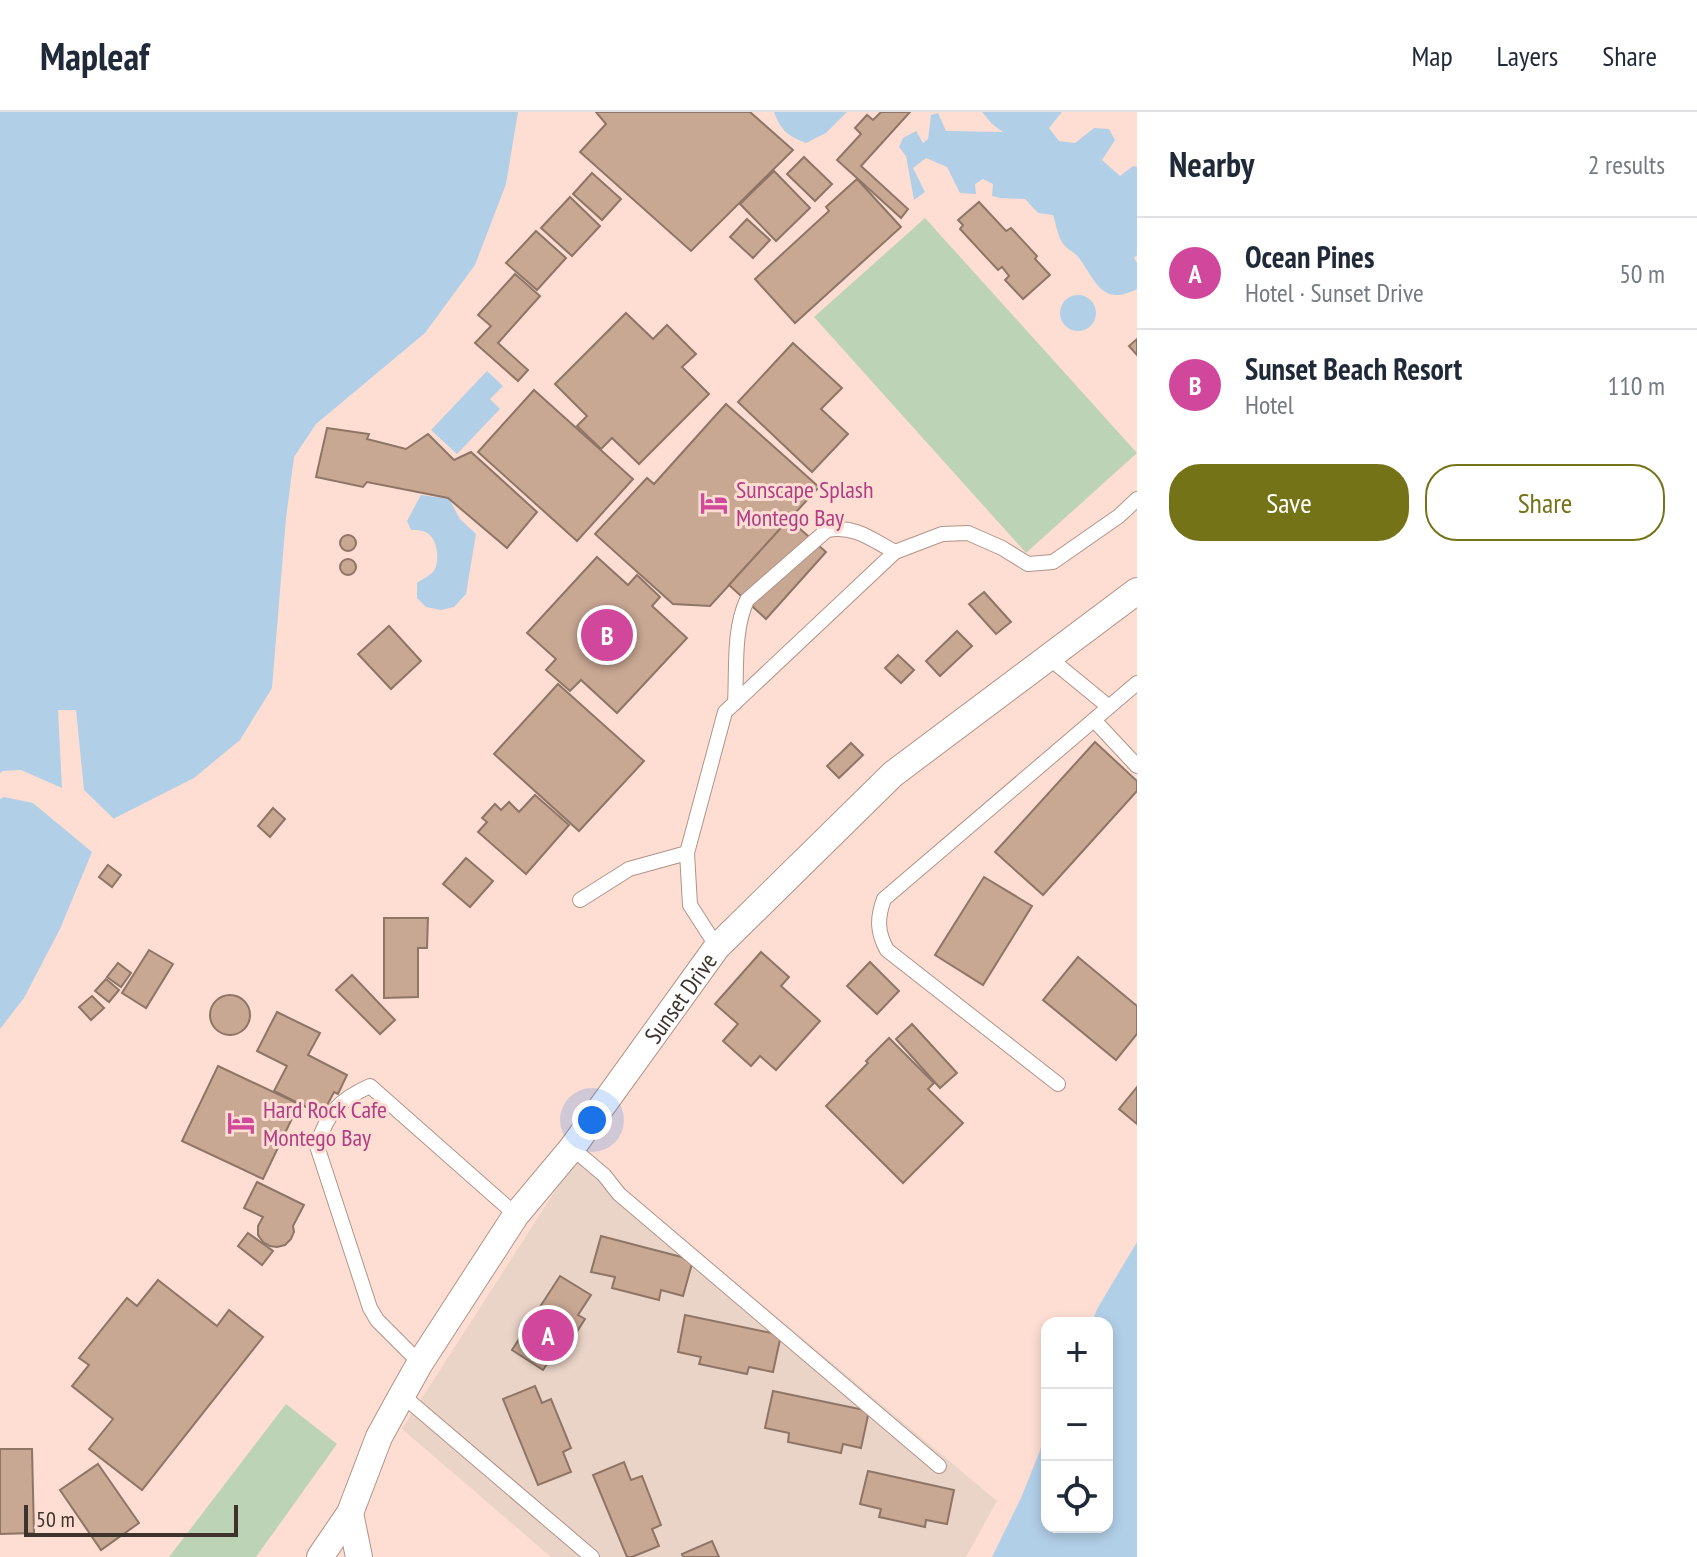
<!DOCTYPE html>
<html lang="en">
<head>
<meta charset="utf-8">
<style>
	:root { --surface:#fff; --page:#f6f6f7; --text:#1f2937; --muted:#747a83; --line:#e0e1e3; --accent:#747317 }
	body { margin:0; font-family:"PT Sans Narrow",sans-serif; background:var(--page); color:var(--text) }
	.controls { position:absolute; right:24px; bottom:24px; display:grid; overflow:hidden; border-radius:16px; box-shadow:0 4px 12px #0003 }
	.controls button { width:72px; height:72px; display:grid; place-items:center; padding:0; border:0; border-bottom:2px solid var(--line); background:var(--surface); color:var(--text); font:40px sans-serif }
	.scale { position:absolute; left:24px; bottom:20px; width:214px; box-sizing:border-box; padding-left:8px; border:4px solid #3e322d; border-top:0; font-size:22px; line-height:28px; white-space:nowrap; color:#3e322d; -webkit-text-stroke:6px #feded2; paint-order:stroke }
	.you { position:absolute; left:592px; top:1008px; width:28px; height:28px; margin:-20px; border:6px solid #fff; border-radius:50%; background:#1a73e8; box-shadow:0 0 0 12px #1a73e833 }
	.badge { display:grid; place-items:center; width:52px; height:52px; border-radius:50%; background:var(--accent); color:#fff; font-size:26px; font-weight:700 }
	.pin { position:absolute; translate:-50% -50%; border:4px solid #fff; box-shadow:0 2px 8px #0006 }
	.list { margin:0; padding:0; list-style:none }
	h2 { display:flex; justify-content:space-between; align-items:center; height:104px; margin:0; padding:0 32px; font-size:34px }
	h2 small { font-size:26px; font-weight:400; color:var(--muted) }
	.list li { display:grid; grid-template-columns:52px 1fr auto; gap:24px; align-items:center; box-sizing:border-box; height:112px; padding:0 32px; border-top:2px solid var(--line) }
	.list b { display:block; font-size:30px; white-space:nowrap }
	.list p { margin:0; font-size:26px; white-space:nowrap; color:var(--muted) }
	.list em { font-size:26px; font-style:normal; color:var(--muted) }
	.actions { display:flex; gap:16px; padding:24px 32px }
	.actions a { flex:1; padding:18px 0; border:2px solid var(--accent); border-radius:32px; text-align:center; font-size:28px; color:var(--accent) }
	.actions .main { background:var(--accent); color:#fff }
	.icon { flex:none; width:44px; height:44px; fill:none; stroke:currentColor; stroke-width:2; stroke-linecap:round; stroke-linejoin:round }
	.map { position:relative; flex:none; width:1137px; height:1445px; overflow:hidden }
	header { display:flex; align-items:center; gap:48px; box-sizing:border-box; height:112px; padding:0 40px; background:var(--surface); border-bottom:2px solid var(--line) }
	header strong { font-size:38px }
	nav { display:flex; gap:44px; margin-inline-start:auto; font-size:28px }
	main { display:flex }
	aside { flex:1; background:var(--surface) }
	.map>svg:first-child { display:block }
</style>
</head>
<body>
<header>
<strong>Mapleaf</strong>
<nav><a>Map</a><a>Layers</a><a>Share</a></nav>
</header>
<main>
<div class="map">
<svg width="1137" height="1445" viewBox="0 0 1137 1445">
	<rect width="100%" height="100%" fill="#feded2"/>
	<!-- commercial -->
	<path fill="#ead4c8" d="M580,1040L997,1389L966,1445H551L402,1317Z"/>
	<!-- green -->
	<g fill="#bdd3b6">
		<path d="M925,106L1137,341L1026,441L814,205Z"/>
		<path d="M286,1292L337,1332L256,1445H169Z"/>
	</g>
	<!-- water -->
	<g fill="#b2cfe8">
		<path d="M0,0H518L506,72L475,153L425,221L316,312L294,345L286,406L272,576L240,628L194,666L113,707L92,740L60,817L24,886L0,917Z"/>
		<path d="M774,0H847L826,21L806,31C788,24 781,19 774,0Z"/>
		<path d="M982,0H1062L1049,16L1059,29L1075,31L1094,16L1109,17L1115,28L1102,48L1120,64L1133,54L1137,55V143L1134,146L1137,151V177C1102,195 1096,169 1079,146C1075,140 1068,138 1064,133C1058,126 1056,112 1053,103L1038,101L1025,87L1000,86L992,84L993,72L983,67L975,72L976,82L960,81L947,55L926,46L913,56L925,80L914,88L906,44L899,35L903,26L916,19L923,31L928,27L931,3L938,1L946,19L1003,20L992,12Z"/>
		<circle cx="1078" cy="201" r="18"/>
		<path d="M487,259L503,274L490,287L500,297L457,342L431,318Z"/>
		<path d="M421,383L449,387L460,407L476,422L466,482L454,495L441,498L426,495L417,486V471C421,468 429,464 433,460C440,451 438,431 430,423C424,418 418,418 411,418L407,409Z"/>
		<path d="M1137,1130V1445H992L1021,1386L1047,1321V1415H1107V1211H1092L1097,1197Z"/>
	</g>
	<!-- pier -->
	<path fill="#feded2" d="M58,598H76L84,678L114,707L92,740L33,691L4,685L0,687V661L3,659L21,658L62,676Z"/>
	<!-- building -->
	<g fill="#c8a793" stroke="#8e7566" stroke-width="2">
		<path d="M596,0H750L793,38L691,139L580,40L606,12Z"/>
		<path d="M881,0H910L861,54L908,97L901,106L837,48L861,22L855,16L867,3L873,8Z"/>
		<path d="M804,45L832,72L815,89L787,62Z"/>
		<path d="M774,59L810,96L776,129L740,92Z"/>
		<path d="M592,61L621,87L602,108L573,82Z"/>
		<path d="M857,67L901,115L795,211L755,167L829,99L826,95Z"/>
		<path d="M570,85L600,114L572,144L541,116Z"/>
		<path d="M979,90L1006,119L1011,116L1037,144L1035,147L1050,163L1023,187L1005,168L1009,164L1002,155L998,158L960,117L963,113L958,108Z"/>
		<path d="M747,107L770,128L753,146L730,125Z"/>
		<path d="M536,119L566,146L537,178L506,151Z"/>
		<path d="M515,162L540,184L498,231L528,258L518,269L475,231L491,214L478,203Z"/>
		<path d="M626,201L653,227L667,213L696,242L682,255L709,282L639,352L612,326L601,337L577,314L587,304L555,272Z"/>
		<path d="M1137,227V243L1129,234Z"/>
		<path d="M793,231L842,276L821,297L848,322L812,360L738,290Z"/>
		<path d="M534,278L633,367L577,429L478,340Z"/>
		<path d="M726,292L819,375L710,494L673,492L595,422L647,366L654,372Z"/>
		<path d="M327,316L369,322L367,327L406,337L428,322L454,348L471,340L537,400L507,436L448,386L367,370L363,375L316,365Z"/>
		<path d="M789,407L826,440L766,507L729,473Z"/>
		<circle cx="348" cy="431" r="8"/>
		<path d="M597,445L628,473L637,463L660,485L652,494L687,526L617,601L581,568L570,579L546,558L556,547L527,521Z"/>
		<circle cx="348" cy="455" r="8"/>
		<path d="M984,480L1011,510L996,522L969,492Z"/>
		<path d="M389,514L421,549L391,577L358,542Z"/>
		<path d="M957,519L972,534L940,564L926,549Z"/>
		<path d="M898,543L914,558L901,571L885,556Z"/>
		<path d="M558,572L644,649L579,719L494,642Z"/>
		<path d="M1095,630L1137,669V679L1043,783L995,740Z"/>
		<path d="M851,631L863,643L839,666L827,654Z"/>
		<path d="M535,683L569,713L526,762L478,720L487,710L482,706L495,692L501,698L509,690L519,700Z"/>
		<path d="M273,696L285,707L270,725L258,714Z"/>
		<path d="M466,746L493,769L470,795L443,772Z"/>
		<path d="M108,753L121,763L112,775L99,765Z"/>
		<path d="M984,765L1032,794L983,873L935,843Z"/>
		<path d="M384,806H428L427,836H418V885L384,886Z"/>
		<path d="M149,838L173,852L146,896L122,881Z"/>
		<path d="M761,840L789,865L781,874L820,909L776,958L760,944L751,954L723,929L738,912L715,892Z"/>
		<path d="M1078,845L1137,894V922L1116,948L1043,888Z"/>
		<path d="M870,850L899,879L877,902L847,874Z"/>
		<path d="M118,851L131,861L121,875L107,865Z"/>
		<path d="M352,863L395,908L380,922L336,878Z"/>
		<path d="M106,867L119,878L109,890L95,879Z"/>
		<circle cx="230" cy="903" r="20"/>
		<path d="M92,884L104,896L91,908L79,895Z"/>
		<path d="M277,900L320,921L308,943L347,963L338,982L334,980L322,1003L274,979L287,954L257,939Z"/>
		<path d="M912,912L957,961L940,976L896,927Z"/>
		<path d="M889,926L934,971L928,977L963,1011L903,1071L826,994L868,951L866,949Z"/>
		<path d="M218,954L299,992L263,1067L182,1029Z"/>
		<path d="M1137,975V1012L1119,997Z"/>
		<path d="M257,1070L304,1093L293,1114L294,1120L291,1127L285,1133L277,1135L270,1134L263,1130L258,1123V1114L263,1105L244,1096Z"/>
		<path d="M248,1121L273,1139L262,1153L238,1134Z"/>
		<path d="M601,1124L693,1148L683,1184L661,1178L659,1188L612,1176L615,1165L591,1160Z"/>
		<path d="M560,1164L591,1183L578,1203L585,1207L560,1246L554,1242L543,1258L512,1238Z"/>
		<path d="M158,1168L217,1214L229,1198L263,1225L142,1378L89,1337L113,1307L72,1274L89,1253L79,1246L127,1186L137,1194Z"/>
		<path d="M685,1203L781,1223L773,1260L749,1255L747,1262L699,1252L701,1245L678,1240Z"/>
		<path d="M535,1274L542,1291L551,1287L571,1336L563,1340L571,1360L538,1373L503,1287Z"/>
		<path d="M773,1279L869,1299L861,1336L843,1332L841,1341L788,1330L789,1321L765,1316Z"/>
		<path d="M0,1337H32L34,1421L0,1422Z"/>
		<path d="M624,1350L631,1368L642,1364L661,1413L652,1417L659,1434L632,1445H627L593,1363Z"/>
		<path d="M98,1352L139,1411L101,1438L60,1378Z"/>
		<path d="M868,1359L954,1378L947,1412L926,1408L925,1415L879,1405L881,1397L860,1392Z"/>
		<path d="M712,1429L719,1445H683L682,1442Z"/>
	</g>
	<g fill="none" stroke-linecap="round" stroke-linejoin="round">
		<!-- lane casing -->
		<g stroke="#b19388" stroke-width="16">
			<g id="lane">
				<path d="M1048,545L1109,595"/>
				<path d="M735,591C737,557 733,518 747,488L827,418C855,413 871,427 895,440"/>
				<path d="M1094,608L1137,654"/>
				<path d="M580,788L629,757L687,741"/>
				<path d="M717,835L690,793L687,741L725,600L895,440L942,422L968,421L1002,436L1028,452L1053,450L1119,404L1137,387"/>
				<path d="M1058,972L887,838C877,820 877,806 884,787L1137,571"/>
				<path d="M572,1036L604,1063L619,1082L939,1354"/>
				<path d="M420,1251L377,1208L370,1196L317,1034C327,1001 339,988 370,974L516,1103"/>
				<path d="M402,1283L592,1445"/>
			</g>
		</g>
		<!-- street casing -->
		<g stroke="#b19388" stroke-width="28">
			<g id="street">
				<path d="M350,1401L359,1445"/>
				<path id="s1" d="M320,1445L350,1401L379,1325L402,1283L420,1251L516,1103L572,1036L717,835L893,662L1137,479"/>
			</g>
		</g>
		<!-- lane -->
		<use href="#lane" stroke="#fff" stroke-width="14"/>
		<!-- street -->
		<use href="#street" stroke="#fff" stroke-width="26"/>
	</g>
	<!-- icons -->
	<defs>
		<g id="hotel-bare" transform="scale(2.16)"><path d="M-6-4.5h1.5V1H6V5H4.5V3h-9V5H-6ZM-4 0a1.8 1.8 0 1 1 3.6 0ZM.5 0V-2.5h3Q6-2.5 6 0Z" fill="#d1479c" stroke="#feded2" stroke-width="2.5" paint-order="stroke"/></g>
	</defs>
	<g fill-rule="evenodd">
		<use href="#hotel-bare" x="714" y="391"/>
		<use href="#hotel-bare" x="241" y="1011"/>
	</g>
	<g text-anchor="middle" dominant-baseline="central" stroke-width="6" stroke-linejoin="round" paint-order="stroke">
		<!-- hotel labels -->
		<g font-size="24" fill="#b23c85" stroke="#feded2" text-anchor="start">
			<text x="736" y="377">Sunscape Splash<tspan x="736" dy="28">Montego Bay</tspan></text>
			<text x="263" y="997">Hard Rock Cafe<tspan x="263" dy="28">Montego Bay</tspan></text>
		</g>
		<!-- street labels -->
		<g font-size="24" fill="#3e322d" stroke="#feded2">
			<text stroke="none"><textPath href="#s1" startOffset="668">Sunset Drive</textPath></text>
		</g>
	</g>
</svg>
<div class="controls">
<button>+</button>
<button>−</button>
<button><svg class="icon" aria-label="locate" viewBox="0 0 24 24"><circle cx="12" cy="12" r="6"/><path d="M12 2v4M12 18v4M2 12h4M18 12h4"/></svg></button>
</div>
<div class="scale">50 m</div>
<div class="you"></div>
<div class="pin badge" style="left:548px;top:1223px;background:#d1479c">A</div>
<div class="pin badge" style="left:607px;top:523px;background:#d1479c">B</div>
</div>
<aside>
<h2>Nearby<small>2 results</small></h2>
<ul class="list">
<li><span class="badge" style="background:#d1479c">A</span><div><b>Ocean Pines</b><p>Hotel · Sunset Drive</p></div><em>50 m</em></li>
<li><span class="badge" style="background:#d1479c">B</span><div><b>Sunset Beach Resort</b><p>Hotel</p></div><em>110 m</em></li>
</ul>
<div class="actions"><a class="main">Save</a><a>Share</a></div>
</aside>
</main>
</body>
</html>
